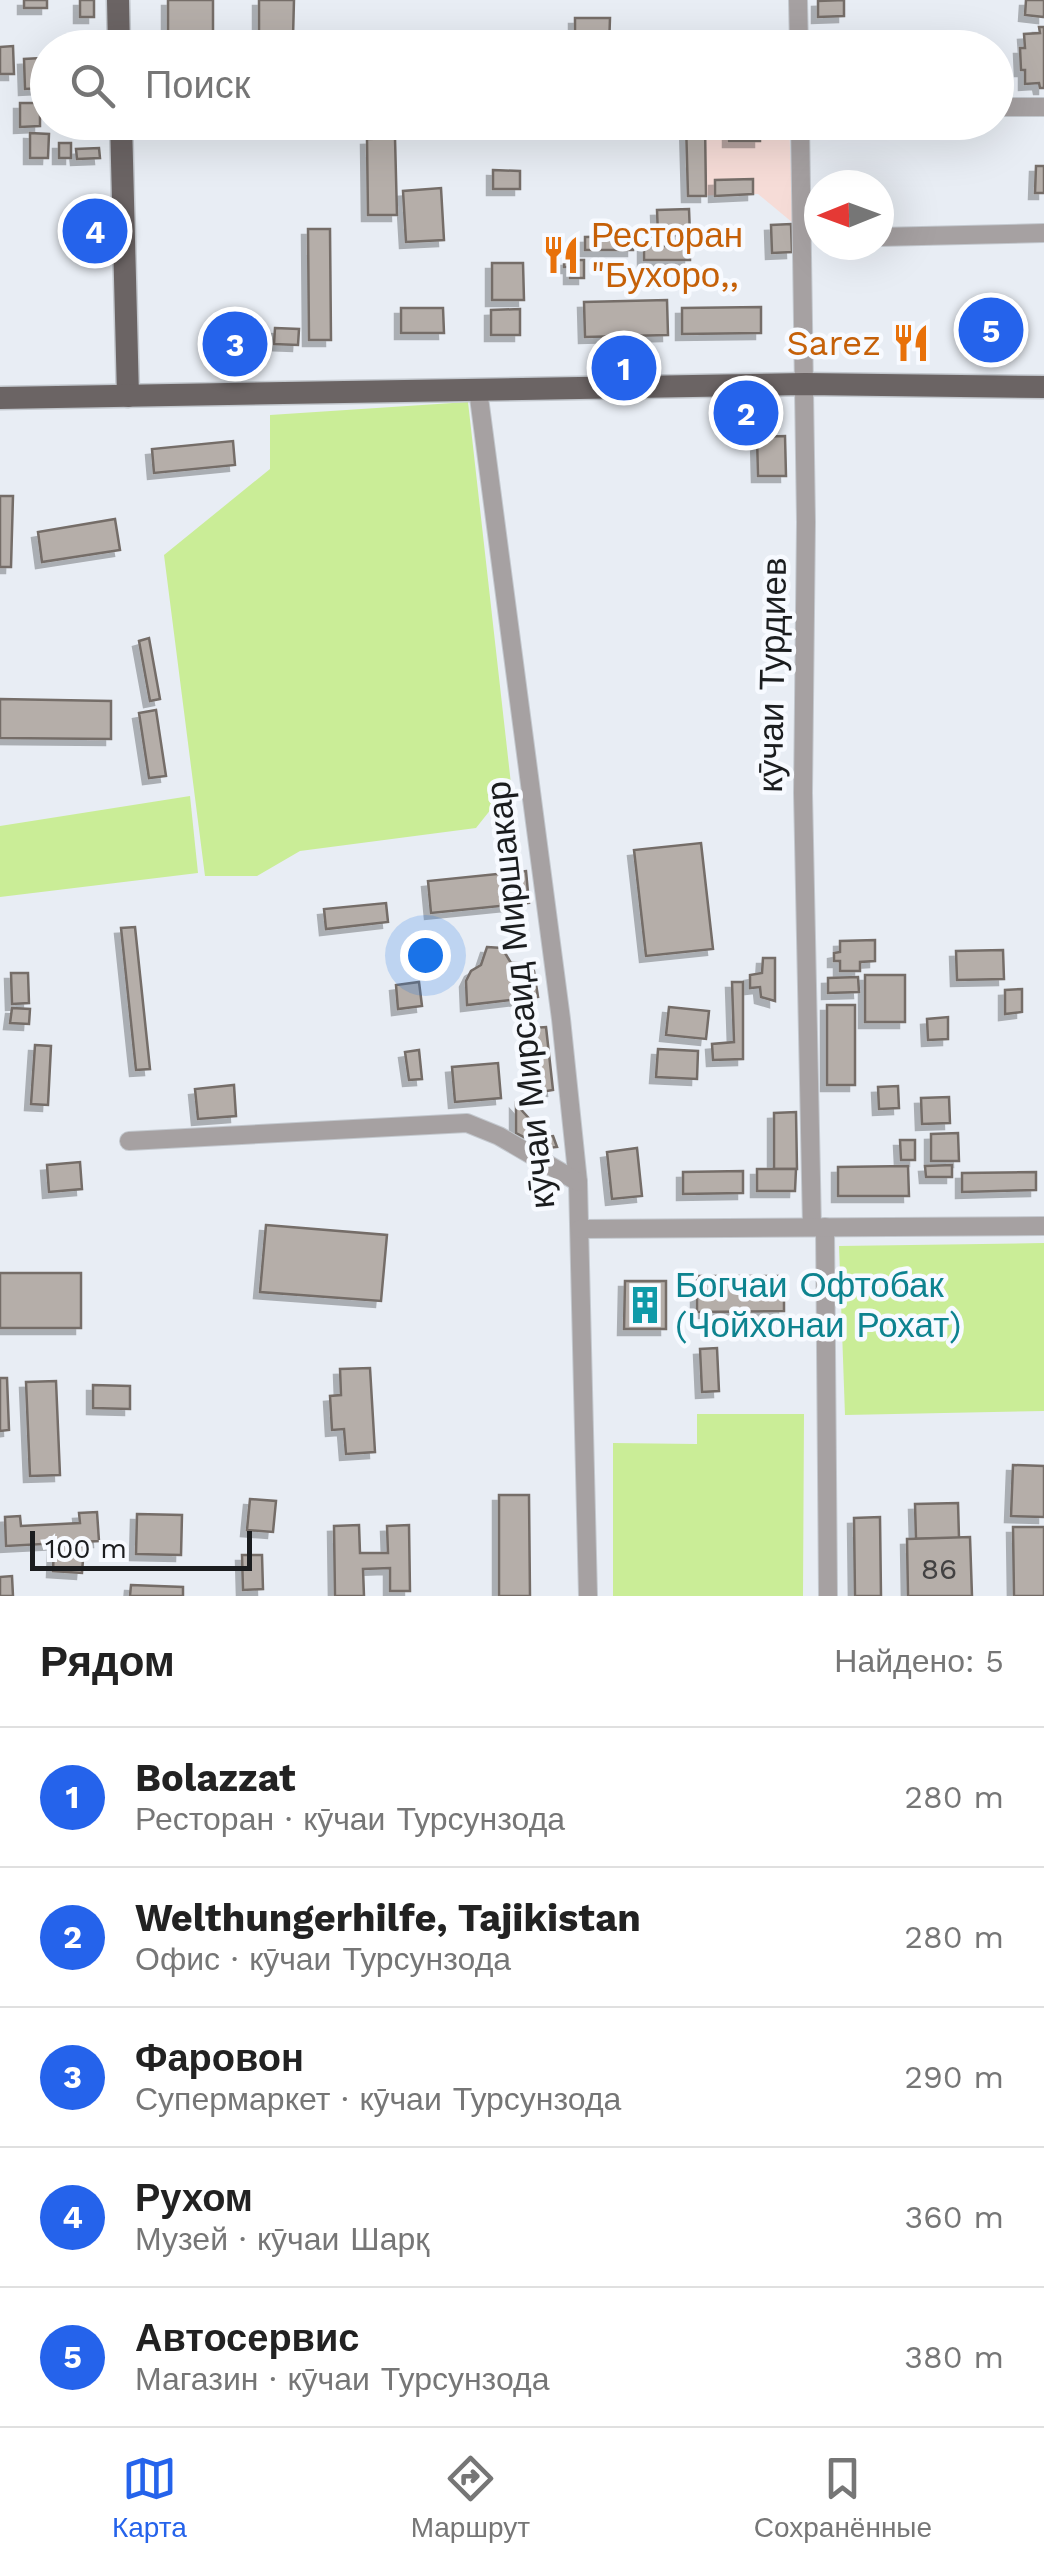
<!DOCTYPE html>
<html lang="ru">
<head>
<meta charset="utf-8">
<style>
	:root { --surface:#fff; --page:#f2f2f2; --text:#222; --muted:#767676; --line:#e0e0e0; --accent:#2563eb }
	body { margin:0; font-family:"Work Sans",sans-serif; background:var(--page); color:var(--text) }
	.compass { position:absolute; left:804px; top:170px; width:90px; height:90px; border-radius:50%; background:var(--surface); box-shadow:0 10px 40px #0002; rotate:269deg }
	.scale { position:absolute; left:30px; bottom:25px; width:222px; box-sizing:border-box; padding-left:10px; border:5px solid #1b1d1f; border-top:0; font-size:28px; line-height:35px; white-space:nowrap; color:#1b1d1f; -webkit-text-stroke:8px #f7faff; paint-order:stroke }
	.you { position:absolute; left:425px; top:955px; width:35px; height:35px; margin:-25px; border:8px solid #fff; border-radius:50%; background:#1a73e8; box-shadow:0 0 0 15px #1a73e833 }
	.badge { display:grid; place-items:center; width:65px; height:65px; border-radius:50%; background:var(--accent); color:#fff; font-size:32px; font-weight:700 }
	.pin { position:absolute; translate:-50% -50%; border:5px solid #fff; box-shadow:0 2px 10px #0006 }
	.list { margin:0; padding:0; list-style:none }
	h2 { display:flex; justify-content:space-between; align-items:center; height:130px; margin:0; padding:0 40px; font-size:42px }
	h2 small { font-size:32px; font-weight:400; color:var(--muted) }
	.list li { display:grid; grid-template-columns:65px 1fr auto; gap:30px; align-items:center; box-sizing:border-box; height:140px; padding:0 40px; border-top:2px solid var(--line) }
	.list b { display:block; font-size:38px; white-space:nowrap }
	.list p { margin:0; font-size:32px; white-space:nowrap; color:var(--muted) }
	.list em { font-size:32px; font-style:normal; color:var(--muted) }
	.icon { flex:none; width:55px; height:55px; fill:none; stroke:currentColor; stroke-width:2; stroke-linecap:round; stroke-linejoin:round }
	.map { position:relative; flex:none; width:1044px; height:1596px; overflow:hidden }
	.search { position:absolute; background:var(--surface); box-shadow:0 10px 40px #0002; left:30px; right:30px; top:30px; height:110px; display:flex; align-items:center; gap:25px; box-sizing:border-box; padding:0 35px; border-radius:55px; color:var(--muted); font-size:38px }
	.sheet { height:830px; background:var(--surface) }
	nav { display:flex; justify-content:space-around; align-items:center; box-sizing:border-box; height:140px; border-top:2px solid var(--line); background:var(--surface); font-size:28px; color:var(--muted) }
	nav a { display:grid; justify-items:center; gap:5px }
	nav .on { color:var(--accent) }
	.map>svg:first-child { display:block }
</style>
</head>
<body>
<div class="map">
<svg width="1044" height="1596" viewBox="0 0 1044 1596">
	<defs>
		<filter id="shadow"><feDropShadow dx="-6" dy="6" stdDeviation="0" flood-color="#0004"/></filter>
	</defs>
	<rect width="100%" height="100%" fill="#e8edf4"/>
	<!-- commercial -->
	<path fill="#f6dcd7" d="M685,123H789L793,223L758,194L688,196Z"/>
	<!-- green -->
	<g fill="#caed97">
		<path d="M468,402L511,784L476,828L300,851L257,876H205L164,555L270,469V415Z"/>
		<path d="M190,796L198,873L0,897V826Z"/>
		<path d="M1044,1243V1411L845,1415L839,1246Z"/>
		<path d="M697,1414H804L803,1596H613V1443L697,1444Z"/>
	</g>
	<!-- building -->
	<g fill="#b5aea9" stroke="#746d68" stroke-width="2.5" filter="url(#shadow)">
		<rect x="24" y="0" width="23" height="8"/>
		<rect x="80" y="0" width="14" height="17"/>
		<path d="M168,0H213V39L168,40Z"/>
		<path d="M259,0H294L293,37L259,36Z"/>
		<path d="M844,0V16L818,17V1Z"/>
		<path d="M1026,0H1044V17L1025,15Z"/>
		<path d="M575,18H610L609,48H575Z"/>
		<path d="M1039,27H1044V88H1040L1039,83L1025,84V70H1021L1020,48H1025L1024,34L1040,33Z"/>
		<path d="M13,46L14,74H0V47Z"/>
		<path d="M41,58L42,88L25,89L24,59Z"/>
		<path d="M20,103H40V126L20,127Z"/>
		<rect x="729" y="122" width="31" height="19"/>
		<path d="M686,123H705L706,196H688Z"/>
		<path d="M30,133L49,134L48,158H30Z"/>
		<path d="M395,138L397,215H368L367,139Z"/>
		<rect x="59" y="143" width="12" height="15"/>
		<path d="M99,148L100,158L77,159L76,149Z"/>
		<path d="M1036,166H1044V193H1035Z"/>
		<path d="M493,170L520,171V189H493Z"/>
		<path d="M753,179V194L715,196V180Z"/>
		<path d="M441,188L444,240L406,242L403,191Z"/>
		<path d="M689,209L690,235L658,236L657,210Z"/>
		<path d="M791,224L792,252L772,253L771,225Z"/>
		<path d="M308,229H330L331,340H309Z"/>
		<path d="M633,236V250H585V237Z"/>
		<rect x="644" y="246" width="46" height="14"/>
		<path d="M564,260H584V278H570V267H564Z"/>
		<path d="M492,263H523L524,300H492Z"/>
		<path d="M667,300L668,335L585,337L584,302Z"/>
		<path d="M761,307V333L682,334V308Z"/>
		<path d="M401,308H443L444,333H401Z"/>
		<path d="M520,309V335H491V310Z"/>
		<path d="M275,328L299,329L298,345L274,344Z"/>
		<path d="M785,436L786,476H758L757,437Z"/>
		<path d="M233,441L235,465L154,473L152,449Z"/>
		<path d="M0,496H13L11,567H0Z"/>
		<path d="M115,519L120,550L42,562L38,532Z"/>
		<path d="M149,638L160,699L150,701L139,641Z"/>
		<path d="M0,699L111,701V739L0,738Z"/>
		<path d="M156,710L166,776L149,778L139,713Z"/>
		<path d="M701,843L713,949L646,956L634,850Z"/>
		<path d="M526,871L529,903L431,913L428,881Z"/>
		<path d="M386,903L388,922L326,929L324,909Z"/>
		<path d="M135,927L150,1069L136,1070L121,928Z"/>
		<path d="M875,940V961L860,962V971H840V961H834V953L840,952V941Z"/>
		<path d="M487,947L502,948L511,963H527L534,971L538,997L467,1005L466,981L471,971L481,965Z"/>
		<path d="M1003,950L1004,979L957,980L956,951Z"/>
		<path d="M763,958H775V1001L761,997L760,987L750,988V975L762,973Z"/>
		<path d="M11,973H28L29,1003L12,1004Z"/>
		<rect x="865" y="975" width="40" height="47"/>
		<path d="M858,977L859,992L828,993V978Z"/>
		<path d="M419,982L422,1006L398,1009L396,985Z"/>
		<path d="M732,982H743V1059L713,1060L712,1044L734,1042Z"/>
		<path d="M1022,989V1012L1005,1014V990Z"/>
		<rect x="827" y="1005" width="28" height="80"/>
		<path d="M669,1007L709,1011L706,1039L666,1035Z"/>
		<path d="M12,1008L30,1009L29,1024L10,1023Z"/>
		<path d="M948,1017V1039L928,1040L927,1019Z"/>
		<path d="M546,1027L553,1090L540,1092L533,1028Z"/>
		<path d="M35,1045L51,1046L48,1105L31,1104Z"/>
		<path d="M658,1049L698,1051L697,1079L656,1077Z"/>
		<path d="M419,1050L422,1079L409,1080L405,1052Z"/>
		<path d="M498,1063L501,1098L455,1102L452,1067Z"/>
		<path d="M234,1085L236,1116L198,1119L195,1089Z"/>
		<path d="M898,1086L899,1108L879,1109L878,1087Z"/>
		<path d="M949,1097L950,1123L922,1124L921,1098Z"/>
		<path d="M516,1104L534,1124L526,1138L516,1133Z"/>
		<path d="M796,1112L797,1169H774V1113Z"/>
		<path d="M958,1133L959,1161H931V1134Z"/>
		<path d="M553,1136L557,1147L537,1149L533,1138Z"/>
		<path d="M900,1140H915V1160H901Z"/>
		<path d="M637,1148L642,1196L612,1199L607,1152Z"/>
		<path d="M80,1162L82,1189L49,1192L47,1165Z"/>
		<path d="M952,1165V1177H926L925,1166Z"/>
		<path d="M908,1166L909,1196H838V1167Z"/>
		<path d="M757,1169H796L795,1191H757Z"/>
		<path d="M743,1171V1193L683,1194V1172Z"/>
		<path d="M1036,1172V1190L962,1192V1173Z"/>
		<path d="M266,1225L387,1235L381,1301L260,1292Z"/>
		<rect x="0" y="1273" width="81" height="55"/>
		<path d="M697,1276H784V1311L697,1312Z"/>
		<path d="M625,1281H666V1329H624Z"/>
		<path d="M717,1348L719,1391L702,1392L700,1349Z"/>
		<path d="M370,1368L375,1452L346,1454L344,1429L332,1430L330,1396L341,1395L340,1369Z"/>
		<path d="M0,1378H7L9,1430L0,1431Z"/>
		<path d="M56,1381L60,1475L30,1476L26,1382Z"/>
		<path d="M93,1385L130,1386V1409L93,1408Z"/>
		<path d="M1013,1465L1044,1466V1517L1011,1516Z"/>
		<path d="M499,1495H529L530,1596H499Z"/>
		<path d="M250,1499L276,1501L273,1532L247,1530Z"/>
		<path d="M958,1503L959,1538L916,1539L915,1504Z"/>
		<path d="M97,1512L99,1541L6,1546L5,1517L20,1516L21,1526L80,1523L79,1513Z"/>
		<path d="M137,1514L182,1515L181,1555L136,1554Z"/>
		<path d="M880,1517L881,1596H855L854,1518Z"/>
		<path d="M359,1525L360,1553H388L387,1526L409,1525L410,1591H390V1568L363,1569L364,1596H335L334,1526Z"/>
		<path d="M1013,1527H1044V1596H1014Z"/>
		<path d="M970,1537L972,1596H908L907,1539Z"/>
		<path d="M54,1545L84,1547L82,1573L53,1571Z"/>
		<path d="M242,1555H262L263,1589L243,1590Z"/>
		<path d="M12,1576L13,1596H0V1577Z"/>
		<path d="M131,1585L183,1587V1596H130Z"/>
	</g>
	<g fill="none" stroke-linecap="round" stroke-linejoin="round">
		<!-- minor casing -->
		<g stroke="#c3c8ce" stroke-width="20">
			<g id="minor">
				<path d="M798,0L799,48"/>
				<path d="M996,107H1044"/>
				<path d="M800,122L806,522L803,793L812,1227"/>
				<path d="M879,237L1044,233"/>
				<path d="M478,390L561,1019L578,1182L588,1596"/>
				<path d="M129,1141L467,1123L499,1136L578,1182"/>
				<path d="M825,1227L828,1596"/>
				<path d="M580,1229L1044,1226"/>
			</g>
		</g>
		<!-- major casing -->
		<g stroke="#c3c8ce" stroke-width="25">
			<g id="major">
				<path d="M118,0L119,48"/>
				<path d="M121,122L128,396"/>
				<path d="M0,398L805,384L1044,387"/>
			</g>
		</g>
		<!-- minor -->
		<use href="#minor" stroke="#a6a1a2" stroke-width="18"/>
		<!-- major -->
		<use href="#major" stroke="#6b6464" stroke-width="22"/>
	</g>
	<!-- icons -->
	<defs>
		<g id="restaurant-bare" transform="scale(3)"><path d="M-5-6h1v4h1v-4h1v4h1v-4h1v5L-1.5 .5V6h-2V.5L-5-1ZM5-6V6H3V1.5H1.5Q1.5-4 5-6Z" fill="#e8710a" stroke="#f7faff" stroke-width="2.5" paint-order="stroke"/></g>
		<g id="building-bare" transform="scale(3)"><path d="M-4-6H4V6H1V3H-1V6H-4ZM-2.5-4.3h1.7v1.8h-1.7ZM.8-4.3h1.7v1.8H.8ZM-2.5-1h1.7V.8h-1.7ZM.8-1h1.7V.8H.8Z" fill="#0f9aa8" stroke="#f7faff" stroke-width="2.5" paint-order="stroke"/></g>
	</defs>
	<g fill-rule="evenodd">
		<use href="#restaurant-bare" x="561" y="255"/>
		<use href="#restaurant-bare" x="911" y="343"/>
		<use href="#building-bare" x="645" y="1305"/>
	</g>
	<g text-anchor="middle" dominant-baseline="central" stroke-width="9" stroke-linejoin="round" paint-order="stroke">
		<!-- number labels -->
		<g font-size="30" fill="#424142">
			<text x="939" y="1568">86</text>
		</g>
		<!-- food labels -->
		<g font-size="35" fill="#c56008" stroke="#f7faff" text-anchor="start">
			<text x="591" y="235">Ресторан<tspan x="591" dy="40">"Бухоро,,</tspan></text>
			<text x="881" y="343" text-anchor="end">Sarez</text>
		</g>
		<!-- street labels -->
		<g font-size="35" fill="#1b1d1f" stroke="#f7faff">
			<text transform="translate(772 675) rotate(-89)">кӯчаи Турдиев</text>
			<text transform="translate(520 995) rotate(-96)">кӯчаи Мирсаид Миршакар</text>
		</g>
		<!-- culture labels -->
		<g font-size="35" fill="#0d838f" stroke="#f7faff" text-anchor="start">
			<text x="675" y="1285">Богчаи Офтобак<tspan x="675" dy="40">(Чойхонаи Рохат)</tspan></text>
		</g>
	</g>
</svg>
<svg class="compass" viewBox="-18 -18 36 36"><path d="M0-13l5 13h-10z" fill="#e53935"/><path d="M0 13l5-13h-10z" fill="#767676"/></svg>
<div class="scale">100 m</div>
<div class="you"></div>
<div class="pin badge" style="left:624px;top:368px">1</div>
<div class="pin badge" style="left:746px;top:413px">2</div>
<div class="pin badge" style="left:235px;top:344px">3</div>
<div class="pin badge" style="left:95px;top:231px">4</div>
<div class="pin badge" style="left:991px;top:330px">5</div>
<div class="search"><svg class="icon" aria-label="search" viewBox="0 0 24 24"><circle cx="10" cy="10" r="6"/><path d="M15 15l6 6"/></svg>Поиск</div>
</div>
<section class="sheet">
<h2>Рядом<small>Найдено: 5</small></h2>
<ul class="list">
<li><span class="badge">1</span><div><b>Bolazzat</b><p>Ресторан · кӯчаи Турсунзода</p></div><em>280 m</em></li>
<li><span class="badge">2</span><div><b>Welthungerhilfe, Tajikistan</b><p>Офис · кӯчаи Турсунзода</p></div><em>280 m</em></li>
<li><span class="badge">3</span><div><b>Фаровон</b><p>Супермаркет · кӯчаи Турсунзода</p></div><em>290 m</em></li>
<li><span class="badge">4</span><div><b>Рухом</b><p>Музей · кӯчаи Шарқ</p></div><em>360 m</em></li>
<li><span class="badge">5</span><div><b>Автосервис</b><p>Магазин · кӯчаи Турсунзода</p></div><em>380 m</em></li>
</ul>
</section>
<nav>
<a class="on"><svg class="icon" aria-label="map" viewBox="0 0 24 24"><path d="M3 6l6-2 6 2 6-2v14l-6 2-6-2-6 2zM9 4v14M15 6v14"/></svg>Карта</a>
<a><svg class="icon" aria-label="directions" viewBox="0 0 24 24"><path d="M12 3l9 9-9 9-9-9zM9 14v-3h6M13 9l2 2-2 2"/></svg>Маршрут</a>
<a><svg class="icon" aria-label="saved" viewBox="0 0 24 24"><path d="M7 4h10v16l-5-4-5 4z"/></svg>Сохранённые</a>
</nav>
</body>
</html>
